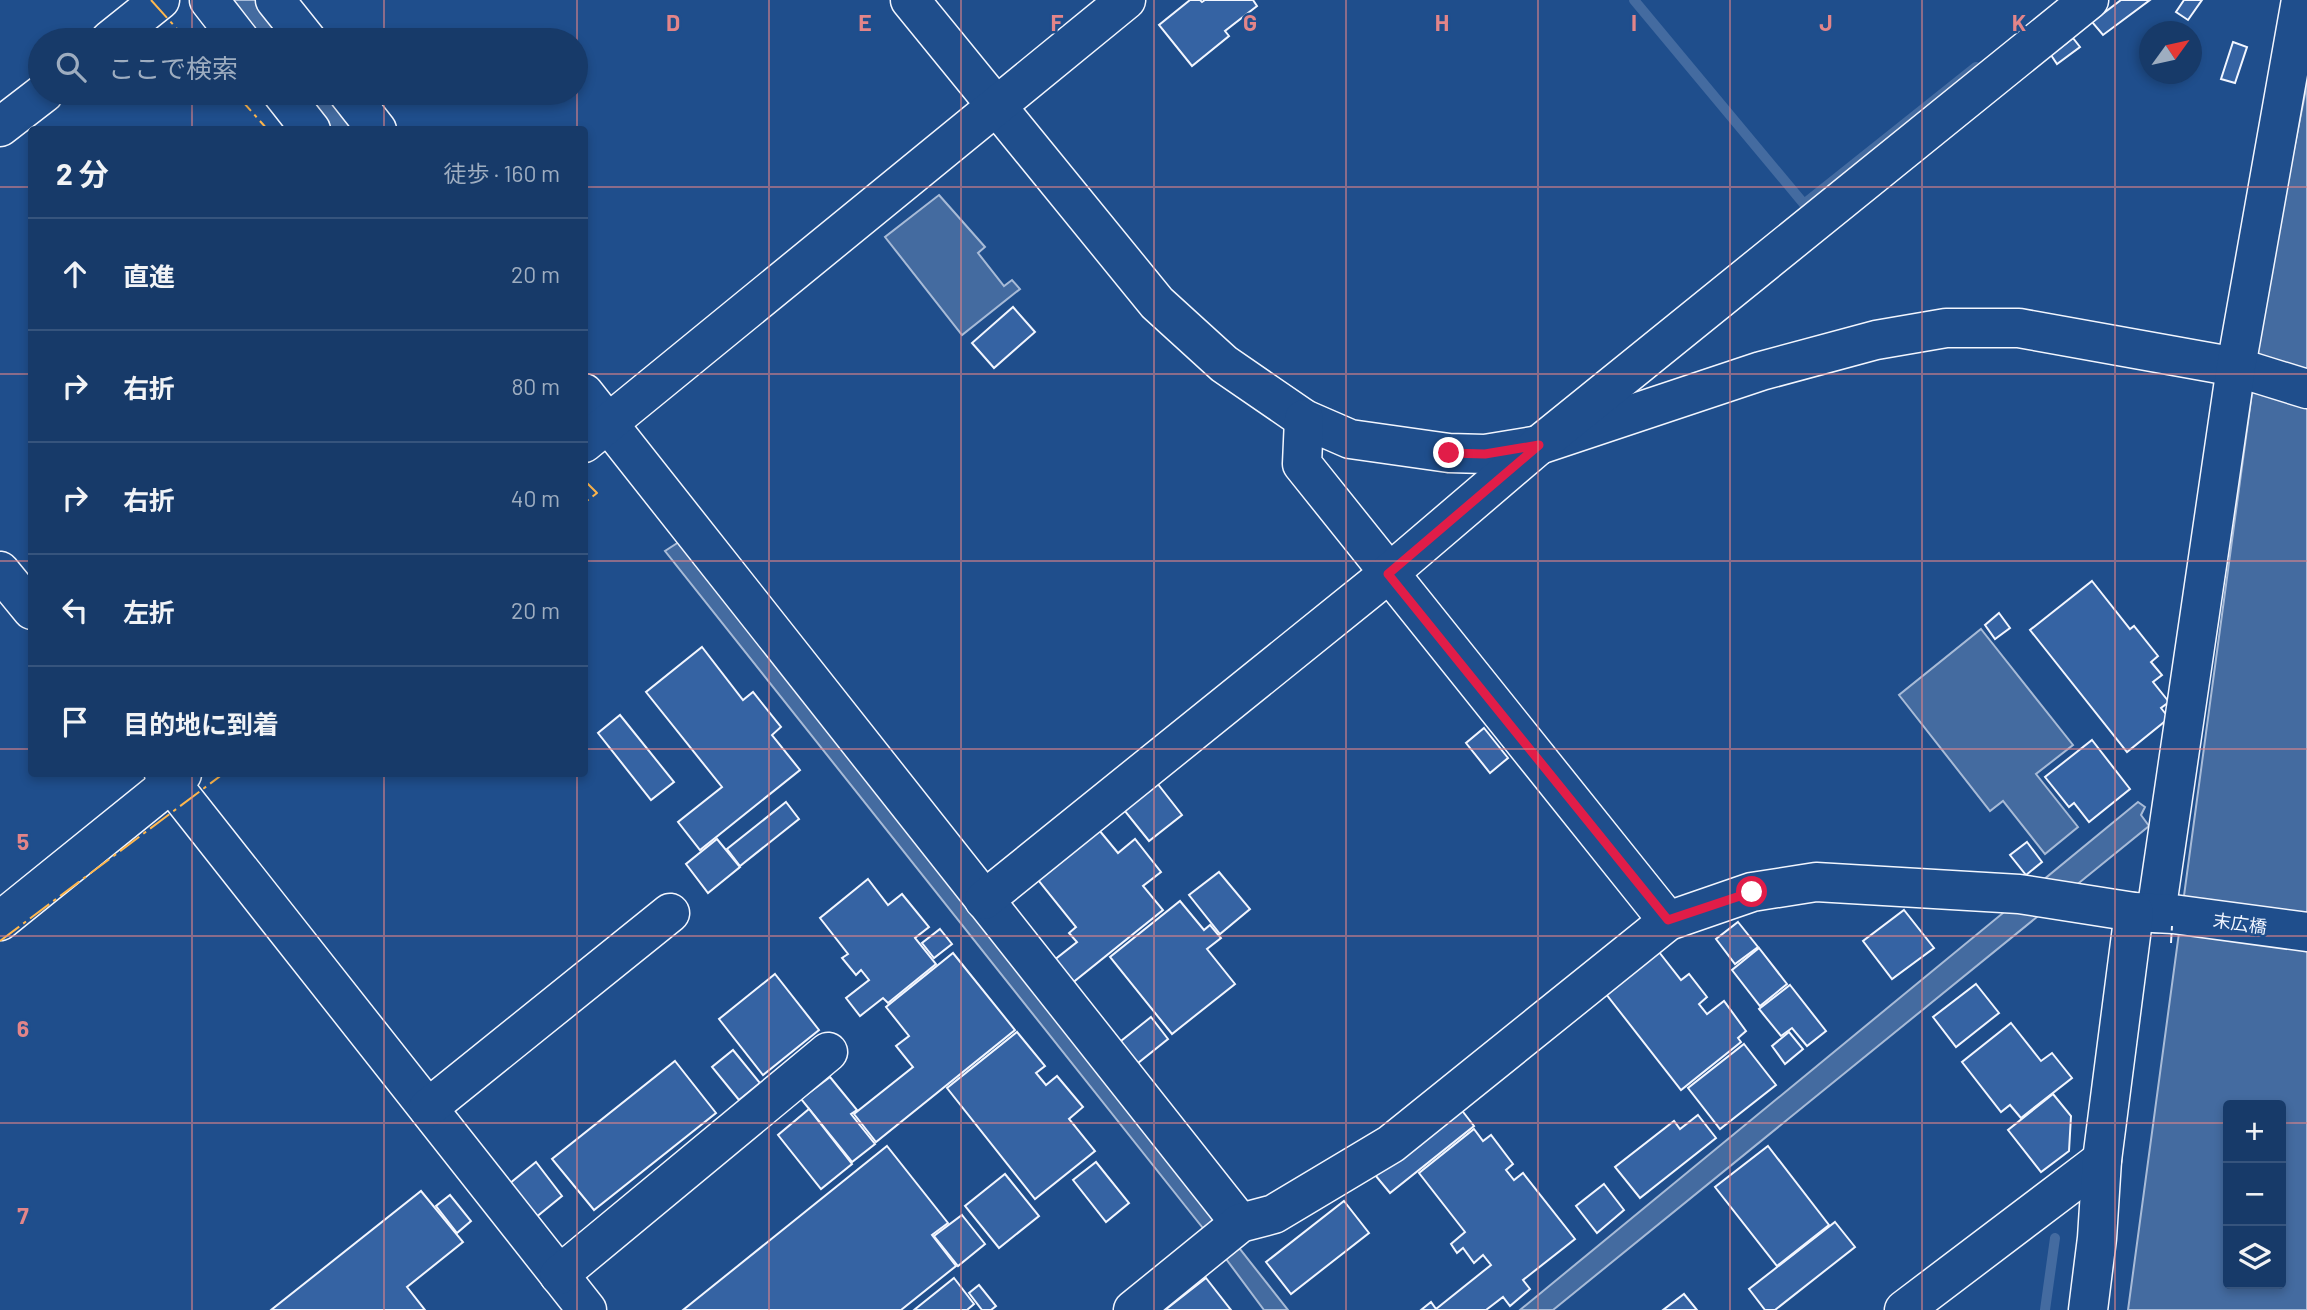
<!DOCTYPE html>
<html lang="ja">
<head>
<meta charset="utf-8">
<style>
	:root { --surface:#173a69; --page:#20416f; --text:#f1f3f6; --muted:#9eadc0; --line:#36547d }
	body { margin:0; font-family:Barlow,"Noto Sans JP",sans-serif; background:var(--page); color:var(--text) }
	.controls { position:absolute; right:21px; bottom:21px; display:grid; overflow:hidden; border-radius:7px; box-shadow:0 4px 10px #0003 }
	.controls button { width:63px; height:63px; display:grid; place-items:center; padding:0; border:0; border-bottom:2px solid var(--line); background:var(--surface); color:var(--text); font:35px sans-serif }
	.compass { position:absolute; left:2139px; top:21px; width:63px; height:63px; border-radius:50%; background:var(--surface); box-shadow:0 4px 10px #0003; rotate:57deg }
	.stop { position:absolute; width:21px; height:21px; margin:-16px; border:5px solid #e11d48; border-radius:50%; background:#fff }
	.stop.end { background:#e11d48; border-color:#fff; box-shadow:0 2px 7px #0008 }
	.list { margin:0; padding:0; list-style:none }
	h2 { display:flex; justify-content:space-between; align-items:center; height:91px; margin:0; padding:0 28px; font-size:30px }
	h2 small { font-size:23px; font-weight:400; color:var(--muted) }
	.list li { display:grid; grid-template-columns:46px 1fr auto; gap:21px; align-items:center; box-sizing:border-box; height:112px; padding:0 28px; border-top:2px solid var(--line) }
	.list b { display:block; font-size:26px; white-space:nowrap }
	.list em { font-size:23px; font-style:normal; color:var(--muted) }
	.icon { flex:none; width:38px; height:38px; fill:none; stroke:currentColor; stroke-width:2; stroke-linecap:round; stroke-linejoin:round }
	.map { position:relative; flex:none; width:2307px; height:1310px; overflow:hidden }
	.search { position:absolute; background:var(--surface); box-shadow:0 4px 10px #0003; left:28px; top:28px; width:560px; height:77px; display:flex; align-items:center; gap:18px; box-sizing:border-box; padding:0 24px; border-radius:38px; color:var(--muted); font-size:26px }
	.panel { position:absolute; background:var(--surface); box-shadow:0 4px 10px #0003; left:28px; top:126px; width:560px; height:651px; border-radius:7px }
	.map>svg:first-child { display:block }
</style>
</head>
<body>
<div class="map">
<svg width="2307" height="1310" viewBox="0 0 2307 1310">
	<rect width="100%" height="100%" fill="#1f4e8c"/>
	<!-- water -->
	<g fill="#446ba0" stroke="#a8bbd7" stroke-width="2" fill-rule="evenodd">
		<path d="M223,0H256L288,40H255Z"/>
		<path d="M2307,84V1310H2128L2266,289ZM2228,1105H2281V1284H2228Z"/>
		<path d="M297,93H329L358,129H326Z"/>
		<path d="M939,195L985,247L978,253L1004,286L1012,280L1020,289L962,335L885,237Z"/>
		<path d="M682,540L1288,1310H1264L1206,1232L665,551Z"/>
		<path d="M1981,629L2073,745L2036,774L2078,827L2045,854L2003,801L1990,811L1899,695Z"/>
		<path d="M2138,802L2145,807L2141,815L2149,826L1553,1310H1520Z"/>
	</g>
	<g fill="none" stroke-linecap="round" stroke-linejoin="round">
		<!-- stream -->
		<g stroke="#446ba0" stroke-width="10">
			<path d="M1634,0L1804,204L1976,67"/>
			<path d="M2045,1310L2055,1238"/>
		</g>
	</g>
	<!-- building -->
	<g fill="#3563a3" stroke="#f2f6ff" stroke-width="2">
		<path d="M1190,0H1200L1202,2L1205,0H1253L1257,6L1225,31L1229,36L1192,66L1159,25Z"/>
		<path d="M2121,0H2150L2103,35L2092,22Z"/>
		<path d="M2184,0H2202L2188,20L2176,12Z"/>
		<path d="M2073,38L2080,47L2057,64L2051,55Z"/>
		<path d="M2233,42L2247,47L2235,83L2221,79Z"/>
		<path d="M1013,307L1035,332L994,368L972,343Z"/>
		<path d="M2092,581L2130,629L2134,626L2158,656L2151,662L2162,675L2153,682L2169,702L2161,708L2169,718L2127,752L2030,630Z"/>
		<path d="M1999,613L2010,628L1995,639L1985,625Z"/>
		<path d="M702,647L743,700L753,692L781,727L772,735L800,770L700,850L678,822L722,787L646,692Z"/>
		<path d="M620,715L674,782L651,800L598,733Z"/>
		<path d="M1484,728L1508,758L1490,773L1466,743Z"/>
		<path d="M2092,740L2130,789L2089,822L2074,803L2069,807L2045,777Z"/>
		<path d="M1157,783L1182,815L1149,841L1124,810Z"/>
		<path d="M786,802L799,819L740,866L727,849Z"/>
		<path d="M1099,830L1118,853L1135,839L1161,872L1143,886L1163,910L1071,984L1053,961L1077,942L1069,933L1076,927L1038,880Z"/>
		<path d="M717,839L740,867L708,893L686,864Z"/>
		<path d="M2027,842L2042,862L2026,875L2010,855Z"/>
		<path d="M1219,872L1250,909L1220,934L1189,895Z"/>
		<path d="M868,879L888,905L902,894L929,927L915,938L936,964L888,1003L883,998L860,1016L846,998L869,980L861,970L856,975L842,958L848,954L820,918Z"/>
		<path d="M1180,901L1204,930L1210,925L1221,938L1207,949L1235,984L1172,1034L1110,957Z"/>
		<path d="M1904,910L1934,948L1892,979L1863,941Z"/>
		<path d="M1738,922L1758,947L1735,964L1716,939Z"/>
		<path d="M940,929L952,944L934,958L922,943Z"/>
		<path d="M1759,948L1787,984L1760,1006L1732,970Z"/>
		<path d="M1659,952L1681,980L1689,974L1707,997L1699,1004L1707,1014L1724,1001L1746,1031L1738,1038L1741,1042L1681,1090L1606,994Z"/>
		<path d="M953,953L1015,1030L876,1142L854,1114L913,1067L896,1046L909,1036L886,1007Z"/>
		<path d="M775,974L819,1030L763,1075L719,1019Z"/>
		<path d="M1976,984L1999,1013L1956,1047L1933,1017Z"/>
		<path d="M1790,985L1826,1031L1807,1046L1792,1028L1781,1036L1759,1009Z"/>
		<path d="M1151,1017L1168,1039L1133,1067L1116,1045Z"/>
		<path d="M2011,1023L2041,1061L2052,1053L2072,1078L2021,1118L2010,1105L2001,1112L1962,1062Z"/>
		<path d="M1017,1032L1045,1066L1036,1073L1046,1085L1057,1076L1083,1107L1069,1119L1095,1151L1035,1199L947,1088Z"/>
		<path d="M1789,1032L1803,1049L1785,1064L1772,1046Z"/>
		<path d="M1744,1044L1776,1085L1720,1129L1688,1088Z"/>
		<path d="M733,1050L760,1083L739,1100L712,1067Z"/>
		<path d="M675,1061L716,1113L594,1210L552,1159Z"/>
		<path d="M830,1077L857,1110L851,1114L875,1144L852,1162L801,1099Z"/>
		<path d="M2053,1094L2071,1116L2069,1151L2041,1172L2008,1130Z"/>
		<path d="M1460,1108L1474,1126L1390,1193L1375,1175Z"/>
		<path d="M809,1109L852,1164L821,1189L778,1135Z"/>
		<path d="M1698,1115L1716,1138L1640,1198L1615,1167L1674,1121L1680,1129Z"/>
		<path d="M1474,1129L1483,1141L1491,1135L1513,1164L1506,1170L1514,1180L1523,1173L1575,1239L1523,1280L1530,1289L1510,1306L1503,1297L1486,1310H1421L1431,1302L1436,1309L1491,1265L1483,1255L1474,1263L1463,1248L1457,1253L1451,1244L1465,1232L1419,1173Z"/>
		<path d="M887,1146L948,1223L932,1235L956,1266L901,1310H683Z"/>
		<path d="M1768,1146L1829,1225L1777,1266L1715,1187Z"/>
		<path d="M536,1162L562,1196L535,1218L509,1184Z"/>
		<path d="M1096,1162L1129,1203L1106,1222L1073,1180Z"/>
		<path d="M1005,1174L1039,1216L999,1248L965,1206Z"/>
		<path d="M1604,1184L1624,1210L1597,1233L1576,1206Z"/>
		<path d="M421,1191L463,1242L407,1287L425,1310H271Z"/>
		<path d="M450,1195L471,1221L457,1233L436,1206Z"/>
		<path d="M1344,1201L1369,1233L1291,1294L1266,1262Z"/>
		<path d="M962,1215L985,1244L958,1266L934,1236Z"/>
		<path d="M1835,1222L1855,1247L1775,1310H1765L1749,1289Z"/>
		<path d="M954,1278L974,1304L967,1310H914Z"/>
		<path d="M1206,1278L1231,1310H1165Z"/>
		<path d="M979,1285L996,1306L991,1310H982L969,1293Z"/>
		<path d="M1684,1294L1697,1310H1663Z"/>
	</g>
	<g fill="none" stroke-linecap="round" stroke-linejoin="round">
		<!-- minor casing -->
		<g stroke="#f2f6ff" stroke-width="41">
			<g id="minor">
				<path d="M209,0L240,40"/>
				<path d="M275,0L307,40"/>
				<path d="M910,0L1157,303L1224,364L1304,419L1350,439L1449,453L1485,454L1539,445L1761,371L1876,340L1946,328H2019L2236,367L2307,389"/>
				<path d="M110,40L160,0"/>
				<path d="M282,93L311,130"/>
				<path d="M348,93L377,130"/>
				<path d="M0,127L44,93"/>
				<path d="M584,393L1240,1223"/>
				<path d="M1304,419L1302,464L1668,921"/>
				<path d="M584,443L1126,0"/>
				<path d="M0,571L32,610"/>
				<path d="M164,774L587,1310"/>
				<path d="M984,900L1388,574L1539,445L2089,0"/>
				<path d="M2156,913L2236,367L2301,0"/>
				<path d="M0,921L182,774"/>
				<path d="M428,1108L670,913"/>
				<path d="M559,1275L828,1052"/>
				<path d="M1133,1310L1240,1223L1274,1214L1391,1144L1668,921L1752,892L1816,882L2019,894L2134,912L2173,914L2307,932"/>
				<path d="M1904,1310L2102,1160"/>
				<path d="M2088,1310L2097,1238L2102,1160L2134,912"/>
			</g>
		</g>
		<!-- minor -->
		<use href="#minor" stroke="#1f4e8c" stroke-width="38"/>
		<!-- fence -->
		<path stroke="#f2f6ff" stroke-width="2" stroke-dasharray="9 3.5" stroke-linecap="butt" d="M2171,943L2172,926"/>
		<!-- power -->
		<g stroke="#ffb74d" stroke-width="2" stroke-dasharray="24 5 3.5 5" stroke-linecap="butt">
			<path d="M151,0L187,40"/>
			<path d="M235,93L268,130"/>
			<path d="M584,480L597,493L584,503"/>
			<path d="M0,941L223,774"/>
		</g>
	</g>
	<g fill="none" stroke-linecap="round" stroke-linejoin="round">
		<!-- route -->
		<path stroke="#e11d48" stroke-width="9" d="M1449,453L1485,454L1539,445L1388,574L1668,920L1752,892"/>
	</g>
	<!-- grid -->
	<path fill="none" stroke="#e38589" stroke-width="2" stroke-opacity="0.55" d="M192,0V40M384,0V40M577,0V130M769,0V1310M961,0V1310M1154,0V1310M1346,0V1310M1538,0V1310M1730,0V1310M1922,0V1310M2115,0V1310M192,93V130M384,93V130M0,187H32M584,187H2307M0,374H32M584,374H2307M0,561H32M584,561H2307M0,749H32M584,749H2307M192,774V1310M384,774V1310M577,774V1310M0,936H2307M0,1123H2228M2281,1123H2307"/>
	<g text-anchor="middle" dominant-baseline="central" stroke-width="5" stroke-linejoin="round" paint-order="stroke">
		<!-- street labels -->
		<g font-size="18" fill="#f2f6ff" stroke="#1f4e8c">
			<text transform="translate(2240 923) rotate(8)">末広橋</text>
		</g>
	</g>
	<g font-size="23" text-anchor="middle" font-weight="bold" fill="#e38589" stroke="#1f4e8c" stroke-width="5" stroke-linejoin="round" paint-order="stroke">
		<text x="673" y="31">D</text>
		<text x="865" y="31">E</text>
		<text x="1057" y="31">F</text>
		<text x="1250" y="31">G</text>
		<text x="1442" y="31">H</text>
		<text x="1634" y="31">I</text>
		<text x="1826" y="31">J</text>
		<text x="2019" y="31">K</text>
		<text x="23" y="850">5</text>
		<text x="23" y="1037">6</text>
		<text x="23" y="1224">7</text>
	</g>
</svg>
<div class="controls">
<button>+</button>
<button>−</button>
<button><svg class="icon" aria-label="layers" viewBox="0 0 24 24"><path d="M12 4l9 5-9 5-9-5zM3 14l9 5 9-5"/></svg></button>
</div>
<svg class="compass" viewBox="-18 -18 36 36"><path d="M0-13l5 13h-10z" fill="#e53935"/><path d="M0 13l5-13h-10z" fill="#9eadc0"/></svg>
<div class="stop" style="left:1752px;top:892px"></div>
<div class="stop end" style="left:1449px;top:453px"></div>
<div class="search"><svg class="icon" aria-label="search" viewBox="0 0 24 24"><circle cx="10" cy="10" r="6"/><path d="M15 15l6 6"/></svg>ここで検索</div>
<section class="panel">
<h2>2 分<small>徒歩 · 160 m</small></h2>
<ul class="list">
<li><svg class="icon" aria-label="ahead" viewBox="0 0 24 24"><path d="M12 20V5M6 11l6-6 6 6"/></svg><div><b>直進</b></div><em>20 m</em></li>
<li><svg class="icon" aria-label="right" viewBox="0 0 24 24"><path d="M7 20v-9h11M14 6l5 5-5 5"/></svg><div><b>右折</b></div><em>80 m</em></li>
<li><svg class="icon" aria-label="right" viewBox="0 0 24 24"><path d="M7 20v-9h11M14 6l5 5-5 5"/></svg><div><b>右折</b></div><em>40 m</em></li>
<li><svg class="icon" aria-label="left" viewBox="0 0 24 24"><path d="M17 20v-9H6M10 6l-5 5 5 5"/></svg><div><b>左折</b></div><em>20 m</em></li>
<li><svg class="icon" aria-label="arrive" viewBox="0 0 24 24"><path d="M6 21V4h12l-3 4 3 4H6"/></svg><div><b>目的地に到着</b></div></li>
</ul>
</section>
</div>
</body>
</html>
